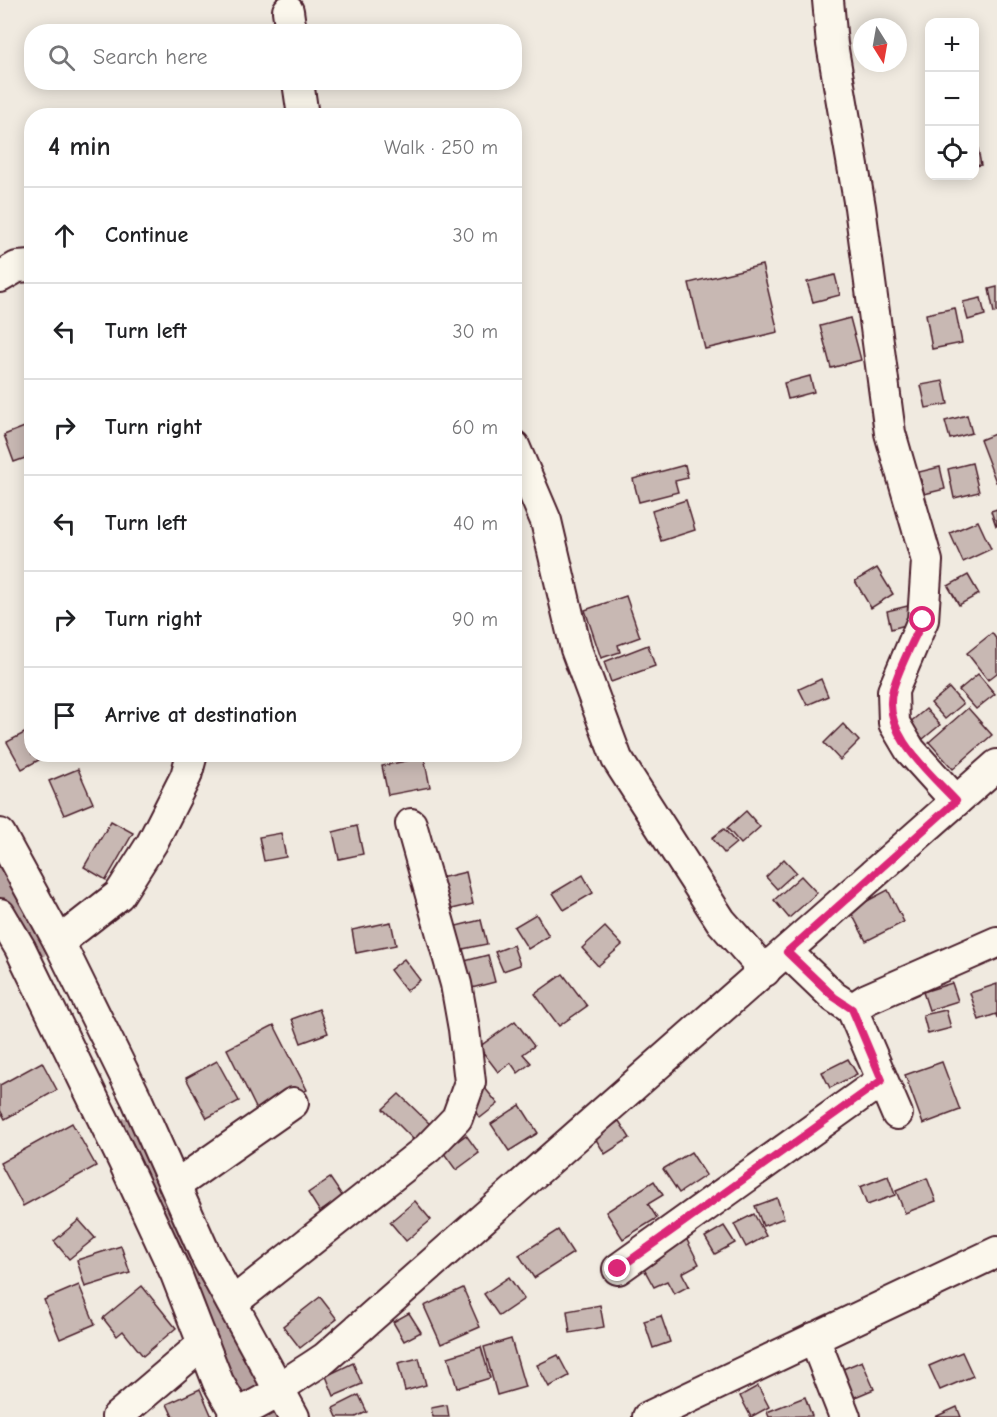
<!DOCTYPE html>
<html lang="en">
<head>
<meta charset="utf-8">
<style>
	:root { --surface:#fff; --page:#f6f6f6; --text:#202124; --muted:#757577; --line:#e0e0e0 }
	body { margin:0; font-family:"Comic Neue",sans-serif; background:var(--page); color:var(--text) }
	.controls { position:absolute; right:18px; top:18px; display:grid; overflow:hidden; border-radius:12px; box-shadow:0 3px 15px #0003 }
	.controls button { width:54px; height:54px; display:grid; place-items:center; padding:0; border:0; border-bottom:2px solid var(--line); background:var(--surface); color:var(--text); font:30px sans-serif }
	.compass { position:absolute; left:853px; top:18px; width:54px; height:54px; border-radius:50%; background:var(--surface); box-shadow:0 3px 15px #0003; rotate:169deg }
	.stop { position:absolute; width:18px; height:18px; margin:-14px; border:4px solid #db2777; border-radius:50%; background:#fff }
	.stop.end { background:#db2777; border-color:#fff; box-shadow:0 2px 6px #0008 }
	.list { margin:0; padding:0; list-style:none }
	h2 { display:flex; justify-content:space-between; align-items:center; height:78px; margin:0; padding:0 24px; font-size:26px }
	h2 small { font-size:20px; font-weight:400; color:var(--muted) }
	.list li { display:grid; grid-template-columns:39px 1fr auto; gap:18px; align-items:center; box-sizing:border-box; height:96px; padding:0 24px; border-top:2px solid var(--line) }
	.list b { display:block; font-size:22px; white-space:nowrap }
	.list em { font-size:20px; font-style:normal; color:var(--muted) }
	.icon { flex:none; width:33px; height:33px; fill:none; stroke:currentColor; stroke-width:2; stroke-linecap:round; stroke-linejoin:round }
	.map { position:relative; flex:none; width:997px; height:1417px; overflow:hidden }
	.search { position:absolute; background:var(--surface); box-shadow:0 3px 15px #0003; left:24px; top:24px; width:498px; height:66px; display:flex; align-items:center; gap:15px; box-sizing:border-box; padding:0 21px; border-radius:24px; color:var(--muted); font-size:22px }
	.panel { position:absolute; background:var(--surface); box-shadow:0 3px 15px #0003; left:24px; top:108px; width:498px; height:654px; border-radius:24px }
	.map>svg:first-child { display:block }
</style>
</head>
<body>
<div class="map">
<svg width="997" height="1417" viewBox="0 0 997 1417">
	<rect width="100%" height="100%" fill="#f0eae0"/>
	<filter id="ink" filterUnits="userSpaceOnUse"><feTurbulence type="fractalNoise" baseFrequency=".0167" numOctaves="2"/><feDisplacementMap in="SourceGraphic" scale="12" xChannelSelector="R" yChannelSelector="G"/><feConvolveMatrix kernelMatrix="1 2 1 2 8 2 1 2 1" color-interpolation-filters="sRGB"/></filter>
	<g filter="url(#ink)">
		<g fill="none" stroke-linecap="round" stroke-linejoin="round">
			<!-- canal -->
			<g stroke="#b8a4a2" stroke-width="26">
				<path d="M0,878L34,948"/>
				<path d="M125,1131L267,1417"/>
			</g>
		</g>
		<!-- building -->
		<g fill="#c8b8b3" stroke="#4a1f2b" stroke-width="1.5">
			<path d="M977,144L981,165L974,166V145Z"/>
			<path d="M762,265L778,332L705,349L689,283Z"/>
			<path d="M835,275L840,295L813,302L807,282Z"/>
			<path d="M997,287V312L994,313L989,289Z"/>
			<path d="M981,298L985,315L968,320L963,302Z"/>
			<path d="M955,308L962,343L932,349L926,314Z"/>
			<path d="M850,318L861,360L831,368L820,326Z"/>
			<path d="M810,376L814,392L788,399L784,383Z"/>
			<path d="M943,381L948,404L926,408L921,385Z"/>
			<path d="M967,415L972,433L950,439L945,421Z"/>
			<path d="M32,424V470L29,471L25,458L14,462L4,435Z"/>
			<path d="M997,433V481L996,482L980,440Z"/>
			<path d="M972,463L979,492L954,498L948,469Z"/>
			<path d="M685,465L688,478L675,481L678,492L639,502L633,479Z"/>
			<path d="M940,467L945,489L924,494L919,472Z"/>
			<path d="M686,500L695,530L661,541L652,511Z"/>
			<path d="M997,509V526H996L991,511Z"/>
			<path d="M978,521L991,549L963,562L950,533Z"/>
			<path d="M877,568L893,594L871,608L855,581Z"/>
			<path d="M968,575L979,594L959,605L948,586Z"/>
			<path d="M626,596L640,637L618,645L620,652L601,658L585,610Z"/>
			<path d="M912,605L916,622L891,629L887,611Z"/>
			<path d="M992,633L997,640V673L988,680L967,653Z"/>
			<path d="M648,645L655,666L611,682L604,662Z"/>
			<path d="M978,674L995,694L976,709L959,690Z"/>
			<path d="M821,679L828,696L807,705L799,689Z"/>
			<path d="M949,688L963,704L945,719L931,703Z"/>
			<path d="M968,708L992,735L953,769L929,742Z"/>
			<path d="M926,709L940,725L923,739L909,723Z"/>
			<path d="M843,724L859,741L840,760L824,743Z"/>
			<path d="M32,729V754H50L22,769L7,742Z"/>
			<path d="M424,757L430,787L388,795L382,766Z"/>
			<path d="M78,769L93,803L64,815L49,781Z"/>
			<path d="M746,811L760,827L741,844L727,828Z"/>
			<path d="M111,821L133,833L106,880L84,867Z"/>
			<path d="M357,826L363,854L339,859L333,832Z"/>
			<path d="M724,829L736,843L724,853L712,838Z"/>
			<path d="M281,833L286,857L264,861L259,837Z"/>
			<path d="M784,859L796,872L777,889L766,877Z"/>
			<path d="M466,872L473,904L444,911L436,879Z"/>
			<path d="M583,875L593,893L564,910L553,893Z"/>
			<path d="M801,876L817,893L789,918L774,900Z"/>
			<path d="M888,890L904,922L866,941L850,910Z"/>
			<path d="M536,914L549,936L528,949L514,927Z"/>
			<path d="M481,920L487,944L453,951L448,928Z"/>
			<path d="M391,922L396,945L356,953L352,930Z"/>
			<path d="M605,927L622,945L598,966L582,948Z"/>
			<path d="M513,945L520,965L503,971L495,952Z"/>
			<path d="M488,955L495,982L464,990L457,963Z"/>
			<path d="M404,959L420,980L406,991L390,970Z"/>
			<path d="M563,974L587,1006L559,1026L535,994Z"/>
			<path d="M952,983L958,1001L929,1010L923,992Z"/>
			<path d="M997,984V1018L996,1014L979,1020L970,993Z"/>
			<path d="M319,1009L328,1033L301,1043L292,1019Z"/>
			<path d="M946,1010L951,1028L928,1034L923,1015Z"/>
			<path d="M515,1021L534,1046L523,1054L531,1063L518,1073L511,1063L498,1072L479,1047Z"/>
			<path d="M274,1025L307,1090L259,1114L227,1049Z"/>
			<path d="M848,1059L857,1074L830,1088L822,1072Z"/>
			<path d="M217,1061L239,1101L207,1118L186,1078Z"/>
			<path d="M42,1062L57,1090L5,1119L0,1110V1085Z"/>
			<path d="M942,1062L960,1110L923,1124L905,1075Z"/>
			<path d="M484,1087L498,1104L480,1118L467,1101Z"/>
			<path d="M399,1094L434,1128L418,1144L383,1109Z"/>
			<path d="M520,1105L538,1133L509,1151L491,1124Z"/>
			<path d="M619,1121L630,1138L605,1154L595,1138Z"/>
			<path d="M72,1123L96,1166L23,1206L0,1163Z"/>
			<path d="M466,1135L479,1153L456,1170L443,1152Z"/>
			<path d="M691,1152L706,1175L679,1193L663,1169Z"/>
			<path d="M888,1176L895,1195L867,1205L860,1187Z"/>
			<path d="M330,1178L343,1197L320,1212L308,1193Z"/>
			<path d="M927,1178L936,1201L905,1213L896,1191Z"/>
			<path d="M654,1181L663,1195L648,1204L657,1218L623,1239L606,1212Z"/>
			<path d="M777,1198L784,1218L763,1226L755,1206Z"/>
			<path d="M415,1201L431,1220L406,1241L390,1222Z"/>
			<path d="M754,1214L766,1236L746,1247L734,1224Z"/>
			<path d="M79,1220L95,1238L69,1259L54,1241Z"/>
			<path d="M724,1226L735,1243L715,1254L705,1237Z"/>
			<path d="M558,1230L573,1253L534,1278L519,1255Z"/>
			<path d="M685,1236L699,1264L682,1273L689,1286L674,1294L667,1281L654,1287L639,1260Z"/>
			<path d="M121,1246L130,1273L85,1287L77,1260Z"/>
			<path d="M509,1277L524,1299L499,1316L484,1294Z"/>
			<path d="M79,1285L95,1324L60,1339L44,1300Z"/>
			<path d="M142,1286L176,1328L143,1356L123,1331L117,1336L103,1318Z"/>
			<path d="M463,1288L480,1327L441,1344L424,1306Z"/>
			<path d="M320,1297L337,1319L300,1348L283,1326Z"/>
			<path d="M600,1305L604,1327L570,1333L567,1311Z"/>
			<path d="M409,1313L421,1332L404,1341L393,1322Z"/>
			<path d="M661,1316L670,1342L653,1348L644,1321Z"/>
			<path d="M511,1339L525,1387L497,1395L484,1347Z"/>
			<path d="M481,1347L490,1378L457,1388L448,1357Z"/>
			<path d="M962,1352L973,1376L940,1390L929,1366Z"/>
			<path d="M558,1355L569,1376L549,1387L537,1365Z"/>
			<path d="M419,1358L426,1385L405,1391L398,1363Z"/>
			<path d="M862,1361L874,1389L848,1400L836,1372Z"/>
			<path d="M353,1363L362,1384L334,1396L326,1376Z"/>
			<path d="M758,1386L769,1407L751,1417L740,1396Z"/>
			<path d="M200,1389L212,1417H173L167,1404Z"/>
			<path d="M359,1395L367,1412L356,1417H337L333,1408Z"/>
			<path d="M805,1397L812,1416L769,1417L767,1412Z"/>
			<path d="M447,1405L449,1417H433L431,1408Z"/>
			<path d="M957,1407L961,1417H935Z"/>
		</g>
		<g fill="none" stroke-linecap="round" stroke-linejoin="round">
			<!-- street casing -->
			<g stroke="#4a1f2b" stroke-width="34">
				<g id="street">
					<path d="M828,0L832,44L860,207L890,433L927,561L923,620L893,691L894,723L910,750L956,801"/>
					<path d="M288,11L291,32"/>
					<path d="M298,82L303,116"/>
					<path d="M0,277L17,267L32,266"/>
					<path d="M514,446L546,521L576,649L617,759L721,921L765,971"/>
					<path d="M0,834L59,942L136,1098L207,1258L294,1417"/>
					<path d="M0,914L20,948L123,1160L176,1274L218,1382L238,1417"/>
					<path d="M59,942L119,895L152,843L186,776L192,754"/>
					<path d="M787,952L834,997L852,1009L867,999L997,942"/>
					<path d="M852,1009L897,1114"/>
					<path d="M176,1185L293,1103"/>
					<path d="M618,1269L882,1080"/>
					<path d="M232,1303L428,1148L457,1118L470,1082L464,1029L456,984L411,824"/>
					<path d="M814,1338L845,1417"/>
					<path d="M117,1417L203,1344"/>
					<path d="M233,1417L275,1394C279,1386 314,1366 325,1358L997,765"/>
					<path d="M648,1417L997,1252"/>
				</g>
			</g>
			<!-- street -->
			<use href="#street" stroke="#fbf7ec" stroke-width="30"/>
		</g>
	</g>
	<g fill="none" stroke-linecap="round" stroke-linejoin="round" filter="url(#ink)">
		<!-- route -->
		<path stroke="#db2777" stroke-width="8" d="M618,1269L882,1080L852,1009L834,997L787,952L956,801C930,773 880,732 893,689C900,665 913,642 923,620"/>
	</g>
</svg>
<div class="controls">
<button>+</button>
<button>−</button>
<button><svg class="icon" aria-label="locate" viewBox="0 0 24 24"><circle cx="12" cy="12" r="6"/><path d="M12 2v4M12 18v4M2 12h4M18 12h4"/></svg></button>
</div>
<svg class="compass" viewBox="-18 -18 36 36"><path d="M0-13l5 13h-10z" fill="#e53935"/><path d="M0 13l5-13h-10z" fill="#757577"/></svg>
<div class="stop" style="left:923px;top:620px"></div>
<div class="stop end" style="left:618px;top:1269px"></div>
<div class="search"><svg class="icon" aria-label="search" viewBox="0 0 24 24"><circle cx="10" cy="10" r="6"/><path d="M15 15l6 6"/></svg>Search here</div>
<section class="panel">
<h2>4 min<small>Walk · 250 m</small></h2>
<ul class="list">
<li><svg class="icon" aria-label="ahead" viewBox="0 0 24 24"><path d="M12 20V5M6 11l6-6 6 6"/></svg><div><b>Continue</b></div><em>30 m</em></li>
<li><svg class="icon" aria-label="left" viewBox="0 0 24 24"><path d="M17 20v-9H6M10 6l-5 5 5 5"/></svg><div><b>Turn left</b></div><em>30 m</em></li>
<li><svg class="icon" aria-label="right" viewBox="0 0 24 24"><path d="M7 20v-9h11M14 6l5 5-5 5"/></svg><div><b>Turn right</b></div><em>60 m</em></li>
<li><svg class="icon" aria-label="left" viewBox="0 0 24 24"><path d="M17 20v-9H6M10 6l-5 5 5 5"/></svg><div><b>Turn left</b></div><em>40 m</em></li>
<li><svg class="icon" aria-label="right" viewBox="0 0 24 24"><path d="M7 20v-9h11M14 6l5 5-5 5"/></svg><div><b>Turn right</b></div><em>90 m</em></li>
<li><svg class="icon" aria-label="arrive" viewBox="0 0 24 24"><path d="M6 21V4h12l-3 4 3 4H6"/></svg><div><b>Arrive at destination</b></div></li>
</ul>
</section>
</div>
</body>
</html>
